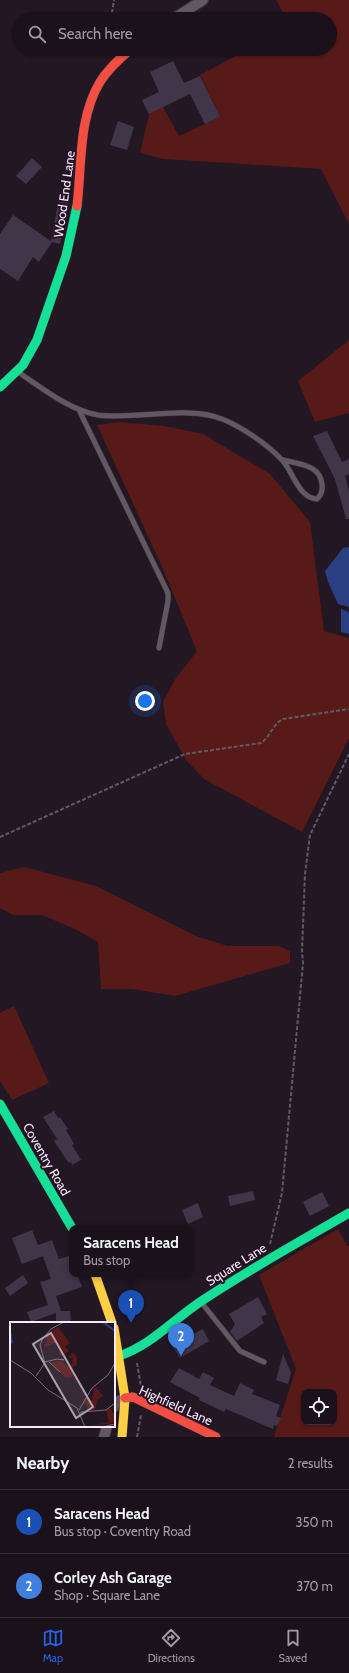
<!DOCTYPE html>
<html lang="en">
<head>
<meta charset="utf-8">
<style>
	:root { --surface:#1a111a; --page:#271f27; --text:#f1f3f6; --muted:#9f9da2; --line:#383139; --accent:#2563eb }
	body { margin:0; font-family:Cabin,sans-serif; background:var(--page); color:var(--text) }
	.controls { position:absolute; right:12px; bottom:12px; display:grid; overflow:hidden; border-radius:8px; box-shadow:0 1px 3px #0004 }
	.controls button { width:36px; height:36px; display:grid; place-items:center; padding:0; border:0; border-bottom:1px solid var(--line); background:var(--surface); color:var(--text); font:20px sans-serif }
	.you { position:absolute; left:145px; top:701px; width:14px; height:14px; margin:-10px; border:3px solid #fff; border-radius:50%; background:#1a73e8; box-shadow:0 0 0 6px #1a73e833 }
	.badge { display:grid; place-items:center; width:26px; height:26px; border-radius:50%; background:var(--accent); color:#fff; font-size:13px; font-weight:700 }
	.pin { position:absolute; translate:-50% -33px; filter:drop-shadow(0 1px 2px #0008) }
	.pin::after { content:''; position:absolute; top:21px; width:14px; height:12px; background:inherit; clip-path:polygon(0 0,100% 0,50% 100%) }
	.popup { position:absolute; left:69px; top:1225px; width:124px; height:52px; box-sizing:border-box; display:grid; place-content:center; border-radius:8px; background:var(--surface); filter:drop-shadow(0 1px 3px #0005); font-size:13px; white-space:nowrap; color:var(--muted) }
	.popup b { font-size:15px; color:var(--text) }
	.popup::after { content:''; position:absolute; left:50%; top:100%; margin-left:-8px; border:8px solid transparent; border-top-color:var(--surface) }
	.list { margin:0; padding:0; list-style:none }
	h2 { display:flex; justify-content:space-between; align-items:center; height:52px; margin:0; padding:0 16px; font-size:17px }
	h2 small { font-size:13px; font-weight:400; color:var(--muted) }
	.list li { display:grid; grid-template-columns:26px 1fr auto; gap:12px; align-items:center; box-sizing:border-box; height:64px; padding:0 16px; border-top:1px solid var(--line) }
	.list b { display:block; font-size:15px; white-space:nowrap }
	.list p { margin:0; font-size:13px; white-space:nowrap; color:var(--muted) }
	.list em { font-size:13px; font-style:normal; color:var(--muted) }
	.icon { flex:none; width:22px; height:22px; fill:none; stroke:currentColor; stroke-width:2; stroke-linecap:round; stroke-linejoin:round }
	.map { position:relative; flex:none; width:349px; height:1437px; overflow:hidden }
	.search { position:absolute; background:var(--surface); box-shadow:0 1px 3px #0004; left:12px; right:12px; top:12px; height:44px; display:flex; align-items:center; gap:10px; box-sizing:border-box; padding:0 14px; border-radius:22px; color:var(--muted); font-size:15px }
	.sheet { height:180px; background:var(--surface) }
	nav { display:flex; justify-content:space-around; align-items:center; box-sizing:border-box; height:56px; border-top:1px solid var(--line); background:var(--surface); font-size:11px; color:var(--muted) }
	nav a { display:grid; justify-items:center; gap:2px }
	nav .on { color:var(--accent) }
	.map>svg:first-child { display:block }
</style>
</head>
<body>
<div class="map">
<svg width="349" height="1437" viewBox="0 0 349 1437">
	<rect width="100%" height="100%" fill="#221722"/>
	<!-- green -->
	<g fill="#581919" fill-rule="evenodd">
		<path d="M276,0H349V224L321,169L164,159L140,153L149,114L163,107L179,136L220,117L200,75L247,50L246,49H330V19H287Z"/>
		<path d="M349,340V413L315,422L298,381Z"/>
		<path d="M119,422L164,426L203,434L270,474L310,522L324,631L349,638V738L302,832L204,779L186,760L166,724L163,701L176,678L197,651L163,569L97,425Z"/>
		<path d="M24,867L96,886L196,936L228,946H279L290,951V963L175,996L132,989H101L98,942L75,929L42,915H13L0,908V873Z"/>
		<path d="M14,1006L49,1083L12,1100L0,1081V1013Z"/>
		<path d="M338,1229L347,1246H349V1437H274L296,1369L259,1275ZM304,1392H334V1422H304Z"/>
	</g>
	<!-- water -->
	<g fill="#2b3e82">
		<path d="M349,547V607L338,604L328,582L325,571L343,548Z"/>
		<path d="M341,609L349,612V634L341,632Z"/>
	</g>
	<!-- building -->
	<g fill="#413649">
		<path d="M173,61L184,83L200,76L220,117L205,124L190,94L149,114L142,100L159,92L150,72Z"/>
		<path d="M118,121L134,127L127,150L110,145Z"/>
		<path d="M32,158L42,167L26,184L16,176Z"/>
		<path d="M59,198L69,201L60,244L52,242L39,262L33,257L18,281L0,269V234L13,215L51,241Z"/>
		<path d="M327,431L342,462L349,459V474L345,476L349,491V519H346L335,479L313,436Z"/>
		<path d="M54,1111L58,1118L60,1117L68,1129L66,1130L74,1144L72,1145L81,1160L72,1165L71,1162L69,1163L62,1153L54,1141L57,1139L43,1117Z"/>
		<path d="M253,1191L255,1200L230,1206L228,1196Z"/>
		<path d="M322,1192L329,1206L310,1216L303,1202Z"/>
		<path d="M198,1203L203,1217L188,1224L182,1210Z"/>
		<path d="M32,1230L38,1245L52,1240L59,1259L72,1255V1274H77L82,1287L56,1296L61,1311H70L71,1323H56V1313L31,1322L27,1312L48,1305L40,1282L51,1279L43,1256L22,1264L12,1238Z"/>
		<path d="M23,1275L28,1283L10,1296L5,1288Z"/>
		<path d="M258,1297L267,1314L261,1317L264,1323L237,1341L230,1332L235,1324L229,1314Z"/>
		<path d="M187,1327L191,1335L203,1329L209,1341L180,1358L167,1338Z"/>
		<path d="M283,1354L291,1373L288,1384L276,1380Z"/>
		<path d="M179,1368L199,1379L203,1372L214,1378L210,1385L234,1396L240,1383L254,1390L252,1394L280,1405L276,1416L281,1418L277,1426L274,1425L273,1429L226,1409L224,1412L199,1400L200,1398L170,1382Z"/>
	</g>
	<g fill="none" stroke-linecap="round" stroke-linejoin="round">
		<!-- lane casing -->
		<g stroke="#393139" stroke-width="6">
			<g id="lane">
				<path d="M18,372C42,388 69,410 98,415C134,420 189,405 222,419C242,427 267,444 282,460C293,471 298,498 317,499C321,495 323,491 322,485C321,465 299,464 283,460"/>
				<path d="M79,410L168,593V601L159,648"/>
				<path d="M201,1302L240,1351L264,1362"/>
			</g>
		</g>
		<!-- street casing -->
		<g stroke="#393139" stroke-width="12">
			<g id="street">
				<path d="M173,19L203,0"/>
				<path d="M114,1407L115,1403L125,1398"/>
				<path d="M104,1437L107,1426"/>
			</g>
		</g>
		<!-- fast casing -->
		<g stroke="#393139" stroke-width="10">
			<g id="fast">
				<path d="M0,387L23,365L37,340L66,256L77,206"/>
				<path d="M0,1104L72,1228"/>
				<path d="M119,1356C151,1345 172,1321 200,1302C248,1270 299,1242 349,1213"/>
			</g>
		</g>
		<!-- slow casing -->
		<g stroke="#393139" stroke-width="10">
			<g id="slow">
				<path d="M95,1274L112,1323"/>
				<path d="M114,1328L125,1398L122,1437"/>
			</g>
		</g>
		<!-- jam casing -->
		<g stroke="#393139" stroke-width="10">
			<g id="jam">
				<path d="M77,206C82,166 78,118 100,82C108,69 119,59 131,49"/>
				<path d="M125,1398L133,1397L216,1437"/>
			</g>
		</g>
		<!-- path -->
		<g stroke="#635962" stroke-width="2" stroke-dasharray="4 2" stroke-linecap="butt">
			<path d="M111,19L114,0"/>
			<path d="M0,837L185,754L261,743C270,737 273,724 283,719L349,709"/>
			<path d="M270,1244L282,1193L303,963L302,951L305,874L310,835L349,754"/>
			<path d="M137,1363L141,1386"/>
			<path d="M137,1437L141,1415"/>
		</g>
		<!-- lane -->
		<use href="#lane" stroke="#615861" stroke-width="5"/>
		<!-- street -->
		<use href="#street" stroke="#615861" stroke-width="10"/>
		<!-- fast -->
		<use href="#fast" stroke="#16e098" stroke-width="9"/>
		<!-- slow -->
		<use href="#slow" stroke="#ffcf43" stroke-width="9"/>
		<!-- jam -->
		<use href="#jam" stroke="#f24e42" stroke-width="9"/>
	</g>
	<g text-anchor="middle" dominant-baseline="central" stroke-width="4" stroke-linejoin="round" paint-order="stroke">
		<!-- street labels -->
		<g font-size="13" fill="#f9eaf9" stroke="#261227">
			<text transform="translate(64 194) rotate(-82)">Wood End Lane</text>
			<text transform="translate(47 1159) rotate(60)">Coventry Road</text>
			<text transform="translate(236 1264) rotate(-32)">Square Lane</text>
			<text transform="translate(176 1405) rotate(24)">Highfield Lane</text>
		</g>
	</g>
	<!-- overview -->
	<g transform="translate(10 1322)">
		<rect width="105" height="105" fill="#221722"/>
		<path d="M48,5L60,21L55,25L59,29L52,34L49,32L52,27L45,21L35,25L34,23L37,21L36,13ZM63,30L67,35V43L62,46L63,55L56,56L40,41L51,38L58,44H61L63,36H59ZM85,64L93,74L87,78L85,88H80L74,80L77,75L84,79L82,76ZM100,86L105,94L103,101L77,105L99,100L96,88Z" fill="#581919"/>
		<path fill="none" stroke="#2b3e82" stroke-width="2" d="M93,0L105,9M0,9L2,20L0,22"/>
		<path fill="none" stroke="#786b78" stroke-width="1" d="M0,38L21,51L38,68L67,86L75,105M35,40L47,37L54,38L51,37M39,40L50,50M26,54L35,41L30,23L33,16L41,7L54,0M69,88L82,66L98,53L105,41M71,92V90L96,88L105,81M92,105L105,102"/>
		<path fill="#aea0ae" fill-opacity="0.15" stroke="#aea0ae" stroke-width="2" d="M41,11L83,85L66,96L23,22Z"/>
		<rect width="105" height="105" fill="none" stroke="#f9eaf9" stroke-width="2"/>
	</g>
</svg>
<div class="controls">
<button><svg class="icon" aria-label="locate" viewBox="0 0 24 24"><circle cx="12" cy="12" r="6"/><path d="M12 2v4M12 18v4M2 12h4M18 12h4"/></svg></button>
</div>
<div class="you"></div>
<div class="pin badge" style="left:131px;top:1323px;background:#1a4fb4">1</div>
<div class="popup"><b>Saracens Head</b>Bus stop</div>
<div class="pin badge" style="left:181px;top:1356px;background:#3f7fe0">2</div>
<div class="search"><svg class="icon" aria-label="search" viewBox="0 0 24 24"><circle cx="10" cy="10" r="6"/><path d="M15 15l6 6"/></svg>Search here</div>
</div>
<section class="sheet">
<h2>Nearby<small>2 results</small></h2>
<ul class="list">
<li><span class="badge" style="background:#1a4fb4">1</span><div><b>Saracens Head</b><p>Bus stop · Coventry Road</p></div><em>350 m</em></li>
<li><span class="badge" style="background:#3f7fe0">2</span><div><b>Corley Ash Garage</b><p>Shop · Square Lane</p></div><em>370 m</em></li>
</ul>
</section>
<nav>
<a class="on"><svg class="icon" aria-label="map" viewBox="0 0 24 24"><path d="M3 6l6-2 6 2 6-2v14l-6 2-6-2-6 2zM9 4v14M15 6v14"/></svg>Map</a>
<a><svg class="icon" aria-label="directions" viewBox="0 0 24 24"><path d="M12 3l9 9-9 9-9-9zM9 14v-3h6M13 9l2 2-2 2"/></svg>Directions</a>
<a><svg class="icon" aria-label="saved" viewBox="0 0 24 24"><path d="M7 4h10v16l-5-4-5 4z"/></svg>Saved</a>
</nav>
</body>
</html>
